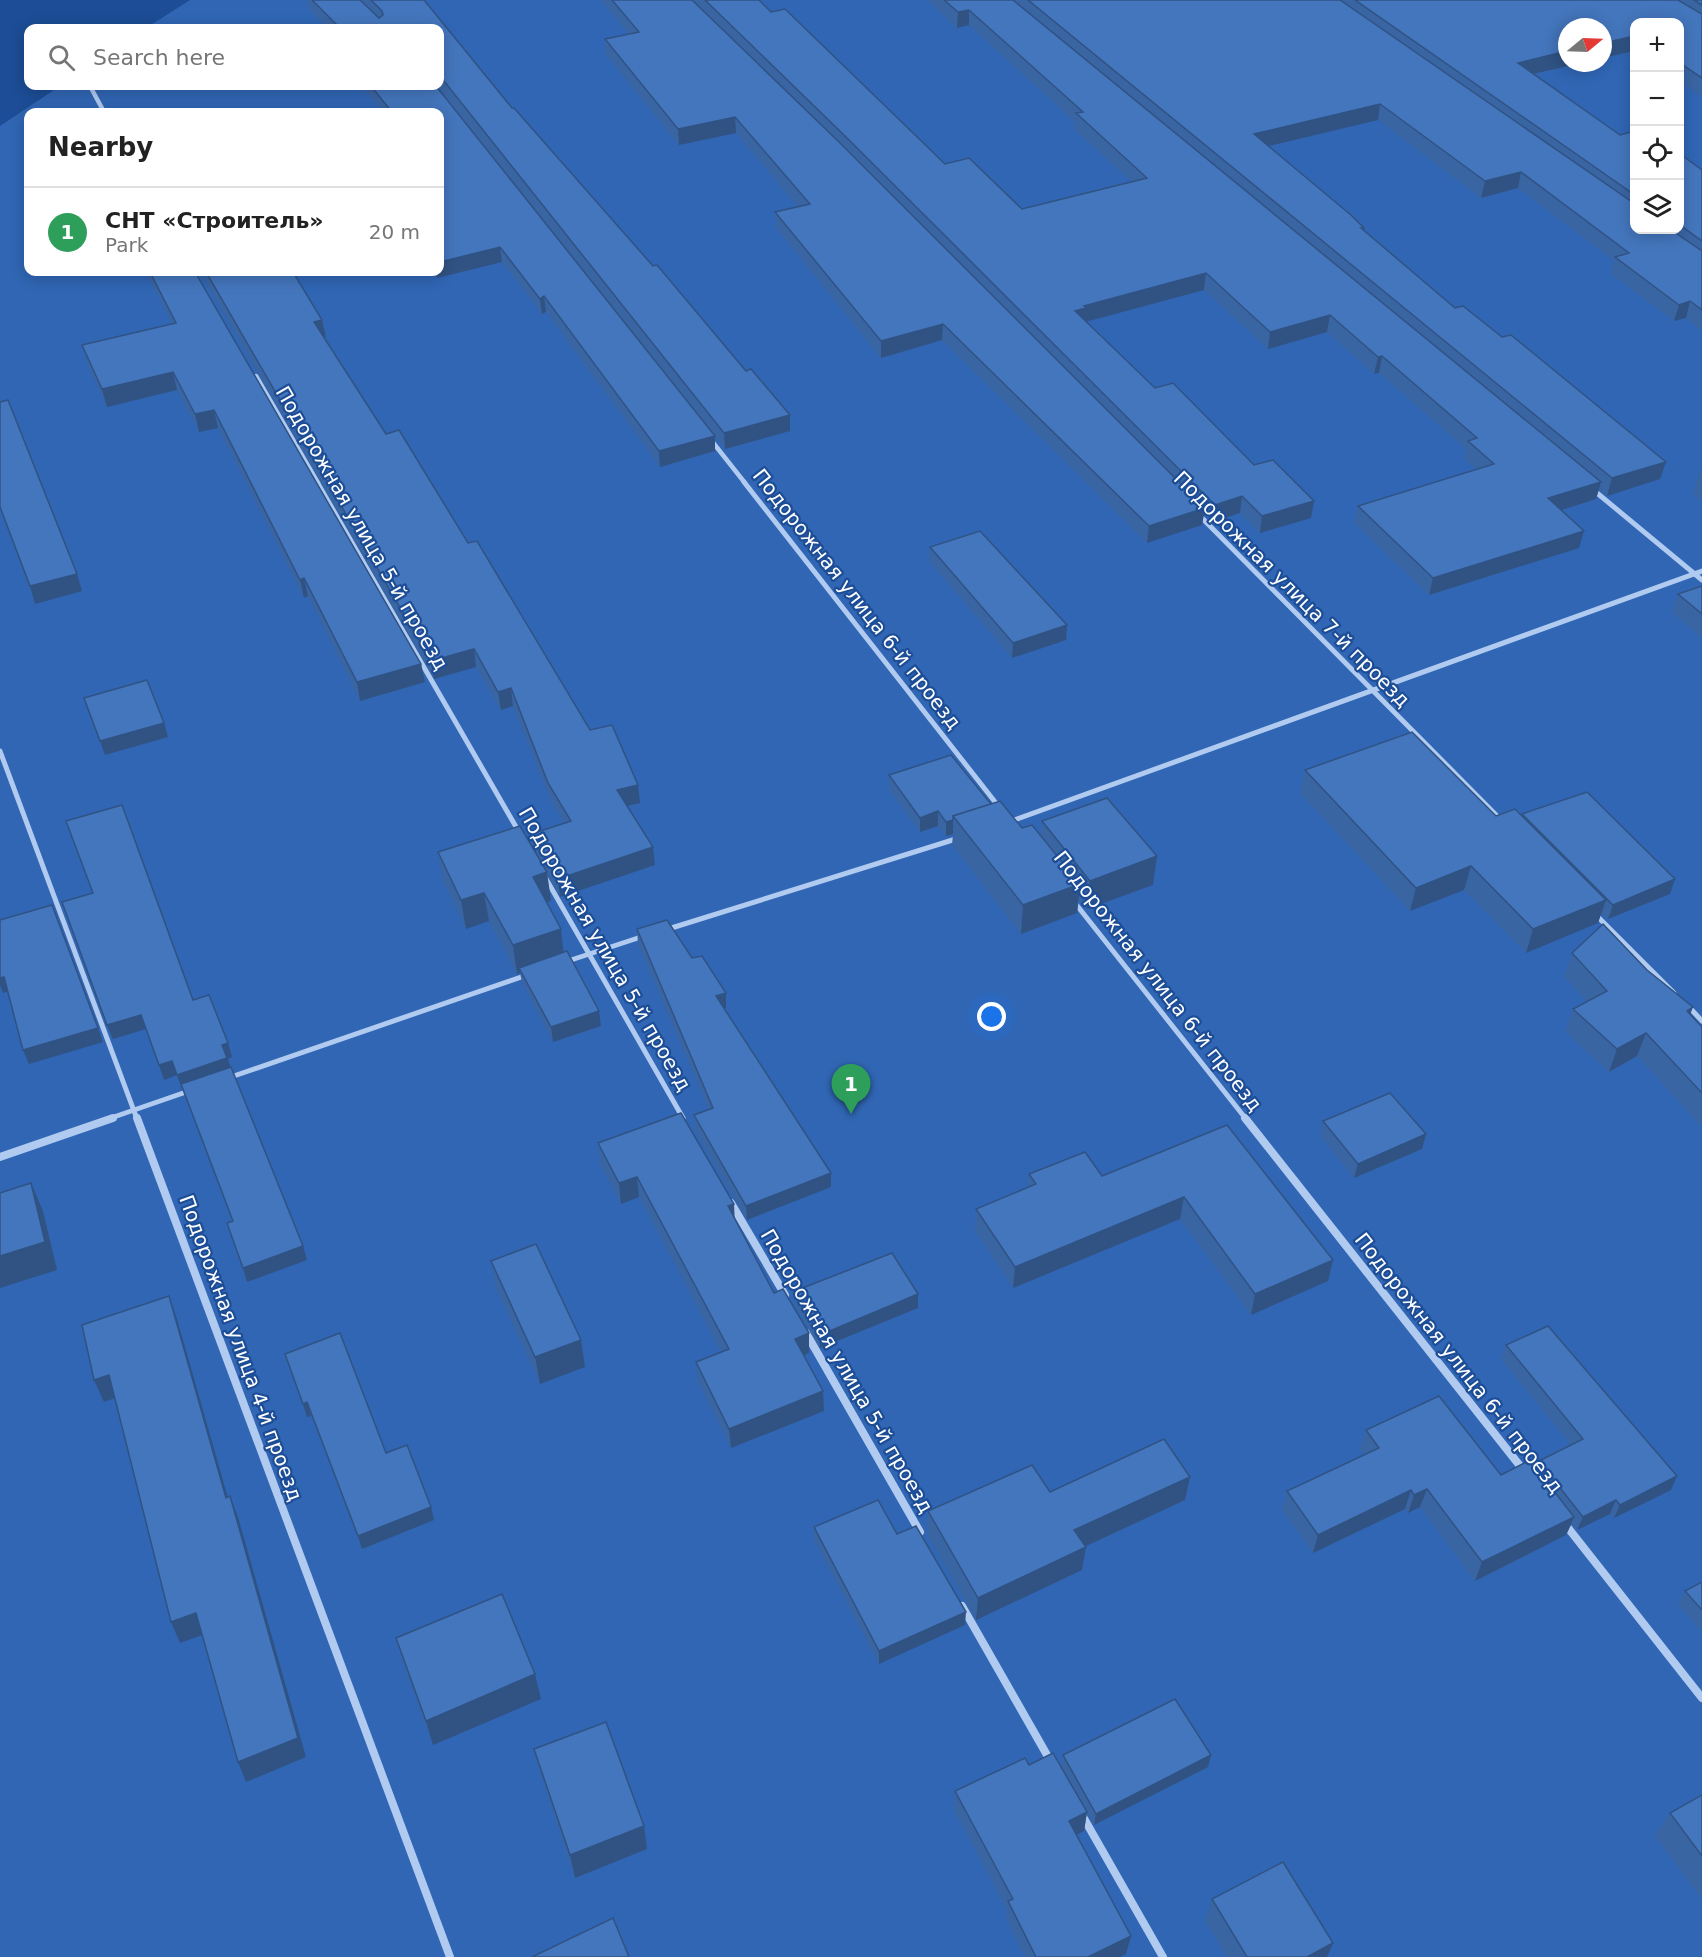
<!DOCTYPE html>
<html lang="en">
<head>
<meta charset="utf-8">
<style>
	:root { --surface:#fff; --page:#f2f2f2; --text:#222; --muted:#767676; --line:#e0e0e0; --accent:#857544 }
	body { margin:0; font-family:"DejaVu Sans",sans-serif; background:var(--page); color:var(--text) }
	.controls { position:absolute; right:18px; top:18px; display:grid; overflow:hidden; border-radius:12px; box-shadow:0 3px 15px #0003 }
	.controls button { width:54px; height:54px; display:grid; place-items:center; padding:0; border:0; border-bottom:2px solid var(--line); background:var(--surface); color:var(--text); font:30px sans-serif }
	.compass { position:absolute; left:1558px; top:18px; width:54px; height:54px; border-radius:50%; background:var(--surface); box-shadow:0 3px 15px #0003; rotate:71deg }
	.you { position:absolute; left:992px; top:1017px; width:21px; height:21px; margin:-15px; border:4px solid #fff; border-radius:50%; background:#1a73e8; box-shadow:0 0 0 9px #1a73e833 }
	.badge { display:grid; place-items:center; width:39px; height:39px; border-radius:50%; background:var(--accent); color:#fff; font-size:20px; font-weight:700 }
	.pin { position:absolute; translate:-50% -50px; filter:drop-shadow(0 2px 3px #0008) }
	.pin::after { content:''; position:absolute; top:32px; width:21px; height:18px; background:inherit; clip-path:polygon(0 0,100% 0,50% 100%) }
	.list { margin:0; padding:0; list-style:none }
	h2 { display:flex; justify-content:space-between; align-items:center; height:78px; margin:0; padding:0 24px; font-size:26px }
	h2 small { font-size:20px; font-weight:400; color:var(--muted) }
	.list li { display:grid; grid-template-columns:39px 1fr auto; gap:18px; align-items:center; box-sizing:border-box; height:90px; padding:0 24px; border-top:2px solid var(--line) }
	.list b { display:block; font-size:22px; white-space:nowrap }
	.list p { margin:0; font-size:20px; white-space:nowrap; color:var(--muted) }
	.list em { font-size:20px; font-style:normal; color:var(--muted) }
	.icon { flex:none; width:33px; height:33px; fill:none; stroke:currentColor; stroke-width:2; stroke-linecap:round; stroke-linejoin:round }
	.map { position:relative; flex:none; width:1702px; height:1957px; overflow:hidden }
	.search { position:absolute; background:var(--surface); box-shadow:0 3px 15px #0003; left:24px; top:24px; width:420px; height:66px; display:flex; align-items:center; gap:15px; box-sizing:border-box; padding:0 21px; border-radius:12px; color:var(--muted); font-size:22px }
	.panel { position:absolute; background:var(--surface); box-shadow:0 3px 15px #0003; left:24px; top:108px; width:420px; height:168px; border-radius:12px }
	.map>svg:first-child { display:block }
</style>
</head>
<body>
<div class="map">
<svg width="1702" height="1957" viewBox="0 0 1702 1957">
	<rect width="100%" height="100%" fill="#1c4d96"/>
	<!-- green -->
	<path fill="#3066b4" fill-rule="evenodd" d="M190,0H1702V1957H0V126L60,86H440V28H146ZM1634,22H1680V230H1634ZM1567,27H1603V63H1567ZM28,112H440V272H28Z"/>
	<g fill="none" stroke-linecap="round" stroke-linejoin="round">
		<!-- minor-far2 -->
		<g stroke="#b0caf0" stroke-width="4.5">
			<path d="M90,86L104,112"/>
			<path d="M256,376L318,483"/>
			<path d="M711,440L745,483"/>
		</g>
		<!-- minor-far1 -->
		<g stroke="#b0caf0" stroke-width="5">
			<path d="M317,482L519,832"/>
			<path d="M744,482L999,807"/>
			<path d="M1591,488L1702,580"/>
			<path d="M1199,515L1502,821"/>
			<path d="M0,751L137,1119"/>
			<path d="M1009,822L1702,571"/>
			<path d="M545,877L683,1118"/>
			<path d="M1075,903L1246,1119"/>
			<path d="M1594,913L1674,993"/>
			<path d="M665,930L959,838"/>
			<path d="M565,962L644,936"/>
			<path d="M1688,1006L1702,1021"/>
			<path d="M228,1078L527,975"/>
			<path d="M108,1119L189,1091"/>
		</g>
		<!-- minor -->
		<g stroke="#b0caf0" stroke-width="8">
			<path d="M137,1118L450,1957"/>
			<path d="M1245,1118L1524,1471"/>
			<path d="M0,1157L113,1118"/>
			<path d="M731,1203L785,1295"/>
			<path d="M806,1333L920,1532"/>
			<path d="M1565,1524L1702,1698"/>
			<path d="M962,1606L1051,1762"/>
			<path d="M1082,1815L1163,1957"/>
		</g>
	</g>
	<!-- wall -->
	<g fill="#3a65a3">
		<path d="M307,0H424L512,108L746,371L790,415V431L725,449L715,436V451L660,467L546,312L542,314L502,262L437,278L432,272H440V112H383L361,86H436L657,364L437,86H440V28H328L309,9Z"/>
		<path d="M600,0H759L945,164L1022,209L1132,182L1074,129L1075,122L969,25L957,28L927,0H1702V97L1680,82V22H1635V52L1633,51L1603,58V27L1567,63H1581L1534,74L1620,135L1635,131V230H1680V154L1702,170V331L1686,318L1674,321L1610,273L1614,261L1518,188L1481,198L1378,120L1269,146L1364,231L1660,479L1607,496L1599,489L1596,499L1561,510L1579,548L1429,595L1354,523L1358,506L1477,470L1464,458L1466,449L1379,373L1374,374L1327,332L1268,349L1204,290L1086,322L1155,388L1254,465L1314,501L1311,518L1260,533L1240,513L1213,522L1204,513L1202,525L1147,543L942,340L881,358L776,228L775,212L798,207L736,133L679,145L606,55L605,39L629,34Z"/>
		<path d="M146,272H195L421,664L425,682L360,701L308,596L304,598L218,428L199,432L177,390L107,407L87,363L82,345L172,324Z"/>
		<path d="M200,272H293L322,320L326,337L324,338L386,434L468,543L590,730L640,803L627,806L655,865L560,897L547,875L551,901L546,902L564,953L599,1011L601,1026L553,1042L522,982L520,973L517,974L489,921L466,929L443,881L438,852L533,849L531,834L564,823L551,801L513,706L501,710L476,667L434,679Z"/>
		<path d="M0,402L82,591L35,604L0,509Z"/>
		<path d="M1702,470V501L1693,493L1700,471Z"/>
		<path d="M930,547L1067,625L1066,640L1012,658L929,561Z"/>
		<path d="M1702,586V638L1672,612L1678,594Z"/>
		<path d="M84,698L164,723L168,737L105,755Z"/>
		<path d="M1305,770L1496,816H1522V814L1670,894L1608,919L1601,913L1598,923L1526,953L1464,890L1410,911L1300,793Z"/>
		<path d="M889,775L991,804L1022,828L1041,835L1042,821L1153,885L1087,909L1079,899L1077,913L1021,934L952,845L953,834L946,836L938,826L920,832L889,790Z"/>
		<path d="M66,821L193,1000L228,1043L232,1057L228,1059L230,1067L303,1246L307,1260L247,1282L227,1223L232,1221L177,1075L164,1080L146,1029L113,1039L62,902L93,893Z"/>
		<path d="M637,929L692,958L726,993V1008H724L831,1187L747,1220L695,1130L694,1115L709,1110L638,944Z"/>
		<path d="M1572,953L1690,1015L1702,1027V1127L1637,1056L1609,1072L1565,1032L1573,1009L1587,1002L1564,976Z"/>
		<path d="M1323,1121L1426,1134L1422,1149L1354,1178L1320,1136Z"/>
		<path d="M1227,1125L1333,1260L1328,1281L1251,1315L1180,1219L1013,1288L975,1231L976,1209L1028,1188L1029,1174L1102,1176Z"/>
		<path d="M598,1143L735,1220L774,1293L809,1333V1353L804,1355L824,1411L731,1448L698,1382L696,1362L721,1352L639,1197L621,1204L600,1164Z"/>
		<path d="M491,1261L585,1367L540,1384L496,1288Z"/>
		<path d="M795,1291L918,1308L820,1348L795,1305Z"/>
		<path d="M1506,1345L1671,1490L1614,1518L1610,1514L1577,1530L1572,1523L1566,1535L1475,1581L1420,1507L1408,1513L1405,1509L1313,1553L1282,1510L1287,1491L1364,1455L1360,1449L1366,1430L1501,1475L1536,1468L1539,1461L1571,1445L1501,1359Z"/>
		<path d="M285,1354L386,1453L431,1507L434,1520L362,1549L311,1416L307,1417Z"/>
		<path d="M1190,1477L1185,1500L1085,1547L1082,1570L976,1620L927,1534L928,1511L1050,1492Z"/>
		<path d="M814,1527L897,1534L965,1625L879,1664L814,1540Z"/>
		<path d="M1702,1582V1632L1678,1604L1685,1591Z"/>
		<path d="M396,1638L541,1699L433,1745L403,1663Z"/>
		<path d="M534,1749L647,1849L575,1878L540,1772Z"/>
		<path d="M1063,1755L1208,1767L1094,1825L1087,1812L1084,1831L1076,1835L1131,1936L1126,1954L1120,1957H1025L1006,1919L1007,1910L954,1810L955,1791L1029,1765L1061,1767Z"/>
		<path d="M1702,1795V1899L1655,1836L1670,1813Z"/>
		<path d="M1212,1899L1333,1943L1327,1957H1227L1205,1921Z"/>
	</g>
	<!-- shaded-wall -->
	<g fill="#305384">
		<path d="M969,10V25L957,28L958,12Z"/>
		<path d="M1635,36V46L1633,51L1603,58V43Z"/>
		<path d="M1567,51V63H1581L1515,78L1518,63Z"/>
		<path d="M1380,104L1378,120L1252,150L1254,134Z"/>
		<path d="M735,117L736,133L679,145L678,129Z"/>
		<path d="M1521,172L1518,188L1481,198L1485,181Z"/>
		<path d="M500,247L502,262L437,278L436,272H440V262Z"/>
		<path d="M1206,273L1204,290L1085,322L1075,311L1084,306Z"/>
		<path d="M544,296L546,312L542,314L540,299Z"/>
		<path d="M1690,301L1686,318L1674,321L1679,305Z"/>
		<path d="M1330,315L1327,332L1268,349L1270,332Z"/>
		<path d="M322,320L326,337L317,339L314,322Z"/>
		<path d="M943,324L942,340L881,358V341Z"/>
		<path d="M1382,356L1379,373L1374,374L1378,357Z"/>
		<path d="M173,372L177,390L107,407L102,389Z"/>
		<path d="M214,410L218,428L199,432L195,414Z"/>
		<path d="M790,415V431L725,449L724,433Z"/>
		<path d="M715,436V451L660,467L659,451Z"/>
		<path d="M1666,462L1660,479L1607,496L1612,478Z"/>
		<path d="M1601,482L1596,499L1543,516L1548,498Z"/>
		<path d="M1242,496L1240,513L1213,522L1215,505Z"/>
		<path d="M1314,501L1311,518L1260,533L1262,516Z"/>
		<path d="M1205,508L1202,525L1147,543L1149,526Z"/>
		<path d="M1584,531L1579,548L1429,595L1433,578Z"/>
		<path d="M77,574L82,591L35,604L30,586Z"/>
		<path d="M304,578L308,596L304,598L300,580Z"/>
		<path d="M1067,625L1066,640L1012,658L1013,643Z"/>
		<path d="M474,649L476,667L434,679L431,661Z"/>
		<path d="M421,664L425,682L360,701L357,682Z"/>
		<path d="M511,688L513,706L501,710L498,692Z"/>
		<path d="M164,723L168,737L105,755L100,741Z"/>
		<path d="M638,785L640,803L619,808L617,790Z"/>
		<path d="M938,811V826L920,832V818Z"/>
		<path d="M953,820V834L946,836V822Z"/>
		<path d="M653,847L655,865L560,897L558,879Z"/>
		<path d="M1157,856L1153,885L1087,909L1090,881Z"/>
		<path d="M1471,866L1464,890L1410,911L1416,888Z"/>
		<path d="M547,872L551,901L537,905L533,877Z"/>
		<path d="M1675,879L1670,894L1608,919L1613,905Z"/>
		<path d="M1080,884L1077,913L1021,934L1023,905Z"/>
		<path d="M484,893L489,921L466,929L461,900Z"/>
		<path d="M1606,900L1598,923L1526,953L1533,929Z"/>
		<path d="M561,929L564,957L519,968L520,973L517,974L513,945Z"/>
		<path d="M4,977L10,991L3,993L0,985V978Z"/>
		<path d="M726,993V1008L717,1011L716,996Z"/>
		<path d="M1693,1007L1684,1031L1687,1011Z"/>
		<path d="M599,1011L601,1026L553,1042L551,1027Z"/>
		<path d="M141,1015L146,1029L113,1039L107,1025Z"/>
		<path d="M98,1028L103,1042L29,1064L23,1050Z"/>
		<path d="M1646,1033L1637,1056L1609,1072L1617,1049Z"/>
		<path d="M228,1043L232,1057L228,1059L232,1072L182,1089L177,1075L222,1045Z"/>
		<path d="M172,1061L177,1075L164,1080L159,1065Z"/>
		<path d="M1426,1134L1422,1149L1354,1178L1358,1164Z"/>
		<path d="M831,1173V1187L747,1220L746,1206Z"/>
		<path d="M637,1177L639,1197L621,1204L619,1183Z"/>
		<path d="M31,1183L43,1211L57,1270L0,1288V1256Z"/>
		<path d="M1184,1197L1180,1219L1013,1288L1015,1267Z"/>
		<path d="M734,1204L735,1225L728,1206Z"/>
		<path d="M303,1246L307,1260L247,1282L243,1268Z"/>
		<path d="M1333,1260L1328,1281L1251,1315L1255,1294Z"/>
		<path d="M918,1294V1308L820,1348V1335Z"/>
		<path d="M169,1296L177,1319L234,1519L226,1498Z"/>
		<path d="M809,1333V1353L796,1359L795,1339Z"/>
		<path d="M581,1340L585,1367L540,1384L535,1357Z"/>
		<path d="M109,1375L118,1397L104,1402L94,1380Z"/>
		<path d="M823,1391L824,1411L731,1448L729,1429Z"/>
		<path d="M307,1402L311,1416L307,1417L303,1404Z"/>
		<path d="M1677,1476L1671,1490L1614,1518L1620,1505Z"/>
		<path d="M1190,1477L1185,1500L1071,1553L1074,1530Z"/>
		<path d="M1427,1489L1420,1507L1408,1513L1414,1495Z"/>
		<path d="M1411,1490L1405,1509L1313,1553L1318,1535Z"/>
		<path d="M230,1496L238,1517L306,1757L246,1782L238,1762Z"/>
		<path d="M1616,1500L1610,1514L1577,1530L1583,1517Z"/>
		<path d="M431,1507L434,1520L362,1549L358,1536Z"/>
		<path d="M1574,1517L1566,1535L1475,1581L1482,1562Z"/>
		<path d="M1086,1547L1082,1570L976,1620L978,1598Z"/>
		<path d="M966,1612L965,1625L879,1664V1651Z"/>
		<path d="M196,1613L205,1634L180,1643L171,1622Z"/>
		<path d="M535,1674L541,1699L433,1745L426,1721Z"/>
		<path d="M1211,1755L1208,1767L1094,1825L1096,1814Z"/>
		<path d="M1087,1812L1084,1831L1066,1840L1069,1821Z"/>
		<path d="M644,1826L647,1849L575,1878L570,1855Z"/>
		<path d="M1131,1936L1126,1954L1120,1957H1088Z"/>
		<path d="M1333,1943L1327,1957H1307Z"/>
	</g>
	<!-- building -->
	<g fill="#4476bd" stroke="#305384" stroke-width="1.5">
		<path d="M312,0H360L379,18L383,15L382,11L371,0H424L512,108H514L653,266L657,265L746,371L751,369L790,415L724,433L440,76V28H340Z"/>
		<path d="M612,0H692L839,142L1205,508L1149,526L943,324L881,341L775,212L810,204L735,117L678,129L605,39L639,32Z"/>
		<path d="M705,0H759L771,12L785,9L945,164L969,158L1022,209L1147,178L1076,113L1083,112L969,10L958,12L944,0H1013L1601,482L1548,498L1584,531L1433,578L1358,506L1494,464L1468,441L1477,438L1382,356L1378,357L1330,315L1270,332L1206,273L1084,306L1086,308L1075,311L1155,388L1173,383L1254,465L1273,460L1314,501L1262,516L1242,496L1215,505L845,136Z"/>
		<path d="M1028,0H1340L1635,204V230H1671L1702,251V310L1690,301L1679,305L1615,257L1629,253L1521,172L1485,181L1380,104L1254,134L1352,216L1364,228H1361L1455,308L1463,306L1502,337L1511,335L1666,462L1612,478Z"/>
		<path d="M1355,0H1678L1702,14V78L1680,63V22H1635V36L1603,43V27H1567V51L1518,63L1620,135L1635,131V195Z"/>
		<path d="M1694,0H1702V5Z"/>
		<path d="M371,86H436L715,436L659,451L544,296L540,299L500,247L440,262V112H382L391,111Z"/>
		<path d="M1680,154L1702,170V241L1680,225Z"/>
		<path d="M150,272H195L421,664L357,682L304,578L300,580L214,410L195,414L173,372L102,389L82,345L176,323Z"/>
		<path d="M206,272H293L322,320L314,322L386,434L399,430L468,543L477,541L590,730L612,725L638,785L617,790L653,847L558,879L531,834L571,821L548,783L511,688L498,692L474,649L431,661Z"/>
		<path d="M8,400L77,574L30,586L0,507V402Z"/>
		<path d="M980,531L1067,625L1013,643L930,547Z"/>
		<path d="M1702,586V614L1678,594Z"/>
		<path d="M147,680L164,723L100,741L84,698Z"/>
		<path d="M1412,732L1496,816L1515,809L1606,900L1533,929L1471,866L1416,888L1305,770Z"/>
		<path d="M951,755L991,804L953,816V820L946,822L938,811L920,818L889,775Z"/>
		<path d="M1587,792L1675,879L1613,905L1522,814Z"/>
		<path d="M1107,798L1157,856L1090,881L1042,821Z"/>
		<path d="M1000,801L1022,828L1032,825L1080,884L1023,905L953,816Z"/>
		<path d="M122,805L193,1000L209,995L228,1043L222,1045L227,1058L177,1075L172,1061L159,1065L141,1015L107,1025L62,902L93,893L66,821Z"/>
		<path d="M520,826L547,872L533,877L561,929L513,945L484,893L461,900L438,852Z"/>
		<path d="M52,905L98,1028L23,1050L4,977L0,978V920Z"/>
		<path d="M667,920L692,958L702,956L726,993L716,996L831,1173L746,1206L694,1115L713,1108L637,929Z"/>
		<path d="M1603,924L1647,970L1693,1007L1687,1011L1702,1027V1093L1646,1033L1617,1049L1573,1009L1607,991L1572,953Z"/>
		<path d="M567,951L599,1011L551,1027L519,968Z"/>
		<path d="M231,1067L303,1246L243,1268L227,1223L233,1221L181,1084Z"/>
		<path d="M1390,1093L1426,1134L1358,1164L1323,1121Z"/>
		<path d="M681,1113L734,1204L728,1206L774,1293L783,1289L809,1333L795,1339L823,1391L729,1429L696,1362L729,1349L637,1177L619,1183L598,1143Z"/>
		<path d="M1227,1125L1333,1260L1255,1294L1184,1197L1015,1267L976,1209L1036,1184L1029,1174L1085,1152L1102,1176Z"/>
		<path d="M31,1183L45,1242L0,1256V1193Z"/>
		<path d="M536,1244L581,1340L535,1357L491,1261Z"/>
		<path d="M892,1253L918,1294L820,1335L795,1291Z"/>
		<path d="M169,1296L226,1498L230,1496L298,1738L238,1762L196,1613L171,1622L109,1375L94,1380L82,1325Z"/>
		<path d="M1548,1326L1677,1476L1620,1505L1616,1500L1583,1517L1539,1461L1583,1439L1506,1345Z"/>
		<path d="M340,1333L386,1453L407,1445L431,1507L358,1536L307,1402L303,1404L285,1354Z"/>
		<path d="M1439,1396L1501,1475L1530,1460L1574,1517L1482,1562L1427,1489L1414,1495L1411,1490L1318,1535L1287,1491L1379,1448L1366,1430Z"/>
		<path d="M1164,1439L1190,1477L1074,1530L1086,1547L978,1598L928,1511L1032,1465L1050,1492Z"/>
		<path d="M878,1500L897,1534L916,1526L966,1612L879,1651L814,1527Z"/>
		<path d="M1702,1582V1610L1685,1591Z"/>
		<path d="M502,1594L535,1674L426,1721L396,1638Z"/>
		<path d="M1175,1699L1211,1755L1096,1814L1063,1755Z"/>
		<path d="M606,1722L644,1826L570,1855L534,1749Z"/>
		<path d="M1053,1753L1087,1812L1069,1821L1131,1936L1088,1957H1036L1008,1901L1013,1899L955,1791L1025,1758L1029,1765Z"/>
		<path d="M1702,1795V1856L1670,1813Z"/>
		<path d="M1283,1862L1333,1943L1307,1957H1247L1212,1899Z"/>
		<path d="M613,1918L629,1957H532Z"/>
	</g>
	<g text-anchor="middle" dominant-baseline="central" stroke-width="4.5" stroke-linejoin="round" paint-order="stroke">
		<!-- street labels -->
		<g font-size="20" fill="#fff" stroke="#1c4d96">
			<text transform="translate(362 528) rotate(60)">Подорожная улица 5-й проезд</text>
			<text transform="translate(1292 589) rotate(45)">Подорожная улица 7-й проезд</text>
			<text transform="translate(857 599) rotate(52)">Подорожная улица 6-й проезд</text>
			<text transform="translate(605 949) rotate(60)">Подорожная улица 5-й проезд</text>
			<text transform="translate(1158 981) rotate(52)">Подорожная улица 6-й проезд</text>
			<text transform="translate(241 1348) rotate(70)">Подорожная улица 4-й проезд</text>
			<text transform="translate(1459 1363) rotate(52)">Подорожная улица 6-й проезд</text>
			<text transform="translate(847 1371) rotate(60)">Подорожная улица 5-й проезд</text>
		</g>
	</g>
</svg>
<div class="controls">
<button>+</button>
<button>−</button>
<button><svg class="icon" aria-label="locate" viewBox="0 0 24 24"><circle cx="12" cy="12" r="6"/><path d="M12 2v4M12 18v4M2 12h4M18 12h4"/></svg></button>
<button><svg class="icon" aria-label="layers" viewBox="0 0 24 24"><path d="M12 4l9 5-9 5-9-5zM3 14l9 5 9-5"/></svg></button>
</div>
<svg class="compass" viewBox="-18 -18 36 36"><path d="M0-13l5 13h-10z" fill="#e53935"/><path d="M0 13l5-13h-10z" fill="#767676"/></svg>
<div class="you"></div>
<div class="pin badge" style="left:851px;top:1114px;background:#2e9e5b">1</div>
<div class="search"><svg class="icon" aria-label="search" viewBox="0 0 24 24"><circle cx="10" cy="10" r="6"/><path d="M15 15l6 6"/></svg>Search here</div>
<section class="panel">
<h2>Nearby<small></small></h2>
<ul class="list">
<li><span class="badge" style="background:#2e9e5b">1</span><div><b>СНТ «Строитель»</b><p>Park</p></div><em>20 m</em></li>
</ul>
</section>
</div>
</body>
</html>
